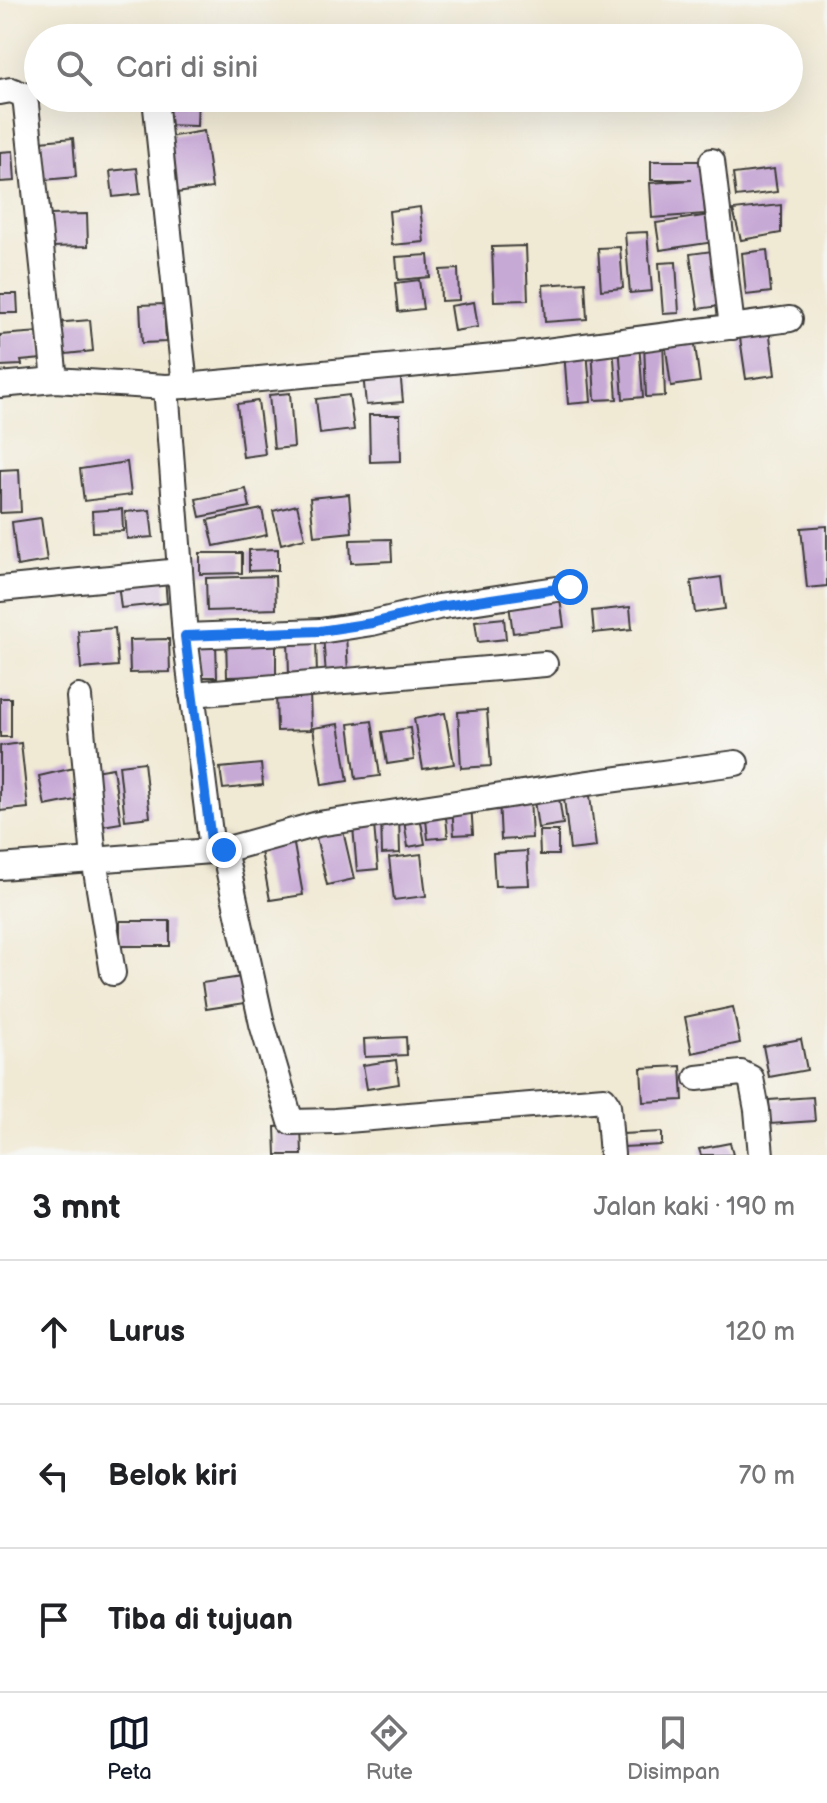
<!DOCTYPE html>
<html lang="id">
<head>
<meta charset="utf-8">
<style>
	:root { --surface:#fff; --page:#f6f6f6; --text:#202124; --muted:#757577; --line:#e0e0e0; --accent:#111827 }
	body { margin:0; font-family:"Balsamiq Sans",sans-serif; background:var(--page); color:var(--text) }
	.stop { position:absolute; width:24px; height:24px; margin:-18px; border:6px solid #1a73e8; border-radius:50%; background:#fff }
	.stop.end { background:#1a73e8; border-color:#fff; box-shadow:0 2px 8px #0008 }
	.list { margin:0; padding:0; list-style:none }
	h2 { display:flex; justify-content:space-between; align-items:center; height:104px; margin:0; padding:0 32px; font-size:34px }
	h2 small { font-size:26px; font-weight:400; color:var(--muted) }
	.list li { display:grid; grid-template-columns:52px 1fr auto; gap:24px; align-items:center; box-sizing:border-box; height:144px; padding:0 32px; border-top:2px solid var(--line) }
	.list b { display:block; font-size:30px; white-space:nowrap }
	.list em { font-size:26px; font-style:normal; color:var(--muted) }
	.icon { flex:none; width:44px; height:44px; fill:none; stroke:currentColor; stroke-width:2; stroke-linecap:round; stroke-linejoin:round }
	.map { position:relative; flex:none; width:827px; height:1155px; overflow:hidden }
	.search { position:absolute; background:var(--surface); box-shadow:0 8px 32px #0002; left:24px; right:24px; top:24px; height:88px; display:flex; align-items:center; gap:20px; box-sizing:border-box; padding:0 28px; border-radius:44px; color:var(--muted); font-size:30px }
	.sheet { height:536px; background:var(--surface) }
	nav { display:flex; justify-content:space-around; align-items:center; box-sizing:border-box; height:112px; border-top:2px solid var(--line); background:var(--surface); font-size:22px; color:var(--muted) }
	nav a { display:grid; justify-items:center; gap:4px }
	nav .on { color:var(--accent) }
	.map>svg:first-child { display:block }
</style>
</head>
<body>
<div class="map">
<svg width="827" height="1155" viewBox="0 0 827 1155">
	<rect width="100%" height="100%" fill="#f6f6f2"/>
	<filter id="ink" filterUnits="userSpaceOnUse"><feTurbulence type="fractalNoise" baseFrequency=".0125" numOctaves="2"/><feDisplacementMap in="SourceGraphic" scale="16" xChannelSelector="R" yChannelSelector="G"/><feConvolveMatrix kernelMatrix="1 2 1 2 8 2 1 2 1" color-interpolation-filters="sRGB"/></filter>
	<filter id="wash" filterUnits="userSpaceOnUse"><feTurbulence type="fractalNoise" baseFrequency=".006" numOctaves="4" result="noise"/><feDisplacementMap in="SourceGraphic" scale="32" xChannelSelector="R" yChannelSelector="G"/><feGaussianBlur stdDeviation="1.8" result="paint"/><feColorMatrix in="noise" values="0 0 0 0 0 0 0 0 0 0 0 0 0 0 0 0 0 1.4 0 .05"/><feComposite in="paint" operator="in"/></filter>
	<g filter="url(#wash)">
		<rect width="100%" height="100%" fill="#f0e9d4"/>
		<g id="blocks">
			<!-- building -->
			<g fill="#c7a9d6">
				<path d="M162,98H198L197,126L161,125Z"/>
				<path d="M204,131L212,188L176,193L168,137Z"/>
				<path d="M73,138L76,177L44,180L41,141Z"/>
				<path d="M13,151L15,181L0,182V152Z"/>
				<path d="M651,161H702L705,214L652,218L650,183L692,180H651Z"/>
				<path d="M137,168L140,194L113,197L110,171Z"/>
				<path d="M774,169L777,192L736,197L733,174Z"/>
				<path d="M781,205V233L741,240L733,210Z"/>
				<path d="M420,207L424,242L392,245L389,211Z"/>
				<path d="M87,214L88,246L50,247L49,215Z"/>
				<path d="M710,215L714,242L660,250L656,223Z"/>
				<path d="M647,232L652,291L630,293L625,233Z"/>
				<path d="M526,246L528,300L494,301L492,247Z"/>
				<path d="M620,247L623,288L601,290L598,248Z"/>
				<path d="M767,250L771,292L746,295L742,253Z"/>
				<path d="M712,251L720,306L698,309L690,254Z"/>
				<path d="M428,255L430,277L398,280L396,257Z"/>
				<path d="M676,262L679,313L663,314L659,263Z"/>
				<path d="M458,269L459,300L441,301L440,270Z"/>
				<path d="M419,280L423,309L398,312L395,283Z"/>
				<path d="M585,282L587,319L545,322L543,285Z"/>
				<path d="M0,294H17L18,313H0Z"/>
				<path d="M474,302L478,327L454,331L450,306Z"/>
				<path d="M164,304L166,342L142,343L140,305Z"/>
				<path d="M90,320L93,351L57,355L54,323Z"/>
				<path d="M769,328L775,375L746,379L739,331Z"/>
				<path d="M40,332L42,359L21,361L22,365L0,366V335Z"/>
				<path d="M694,338L700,382L671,386L665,342Z"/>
				<path d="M663,341L665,396L646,397L644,342Z"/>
				<path d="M639,343L643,397L623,399L619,344Z"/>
				<path d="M613,345L617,399L595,400L592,347Z"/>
				<path d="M587,349L591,402L568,404L564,351Z"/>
				<path d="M400,370L403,402L366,405L363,373Z"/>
				<path d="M290,393L294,447L274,449L269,395Z"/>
				<path d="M349,395L354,430L320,434L316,399Z"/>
				<path d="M258,401L265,454L243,457L237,404Z"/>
				<path d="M369,415H400L401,461L370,462Z"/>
				<path d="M127,462L131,495L84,501L80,469Z"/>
				<path d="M19,469L21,512L0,513V470Z"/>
				<path d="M246,489L250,507L200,517L196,499Z"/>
				<path d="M349,494L352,532L314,536L310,498Z"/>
				<path d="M297,505L305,538L281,544L273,511Z"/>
				<path d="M122,509L123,531L93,532L92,511Z"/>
				<path d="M262,509L267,535L214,546L208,520Z"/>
				<path d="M150,510L153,537L127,539L125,512Z"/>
				<path d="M41,518L47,561L17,566L12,522Z"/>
				<path d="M827,526V586L807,588L801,528Z"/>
				<path d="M391,539L392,561L351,563L350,540Z"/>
				<path d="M278,549V570L249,571V550Z"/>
				<path d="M200,553H242V573L200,574Z"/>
				<path d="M275,576L276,609L207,611L206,578Z"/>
				<path d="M721,577L725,609L695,613L691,581Z"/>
				<path d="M165,578L167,603L121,608L118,583Z"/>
				<path d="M559,592L564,627L513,633L508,598Z"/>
				<path d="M630,607L632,629L594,633L592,611Z"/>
				<path d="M504,618L506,639L478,642L475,621Z"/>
				<path d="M115,628L118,666L81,669L78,631Z"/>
				<path d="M346,633L348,674L326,676L323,634Z"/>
				<path d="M276,635V676L227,677L226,636Z"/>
				<path d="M288,638H316L317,676H289Z"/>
				<path d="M169,639L170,672L130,673L129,640Z"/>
				<path d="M198,643H216L217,677H199Z"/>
				<path d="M276,690H310L311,730L277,731Z"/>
				<rect x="0" y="698" width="11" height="39"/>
				<path d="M487,710L491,766L461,768L458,712Z"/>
				<path d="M445,713L454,764L423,769L414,719Z"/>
				<path d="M372,721L380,776L356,779L349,724Z"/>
				<path d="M339,724L348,781L322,785L313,728Z"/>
				<path d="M410,728L414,760L387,764L382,732Z"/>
				<path d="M21,743L28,808L0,811V746Z"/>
				<path d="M144,762L150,817L125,820L119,765Z"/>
				<path d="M261,764L263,785L223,789L220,768Z"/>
				<path d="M74,768L80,799L45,806L39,776Z"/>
				<path d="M113,768L121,823L102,826L94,771Z"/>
				<path d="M589,787L596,847L570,850L563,790Z"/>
				<path d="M558,791L563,824L538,828L533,794Z"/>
				<path d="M530,796L532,838L501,840L499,798Z"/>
				<path d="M471,803L473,834L454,835L452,805Z"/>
				<path d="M445,807L448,837L428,839L425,809Z"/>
				<path d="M419,811L425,844L408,847L403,814Z"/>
				<path d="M381,816H399L400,853L382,854Z"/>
				<path d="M341,822L354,879L327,885L314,828Z"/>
				<path d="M374,825L378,869L357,871L353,827Z"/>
				<path d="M539,831H558V855H540Z"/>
				<path d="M293,839L303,895L270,900L260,846Z"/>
				<path d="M527,851L529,885L495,886L493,853Z"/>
				<path d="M421,854L426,896L394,900L389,858Z"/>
				<rect x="120" y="921" width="50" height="25"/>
				<path d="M248,976L252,1002L206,1009L202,983Z"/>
				<path d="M733,1007L740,1043L692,1053L685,1017Z"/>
				<path d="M406,1037L407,1055L365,1057L364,1039Z"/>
				<path d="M801,1039L807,1070L769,1077L763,1046Z"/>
				<path d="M396,1060L399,1084L367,1089L363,1065Z"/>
				<path d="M681,1066L683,1100L643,1102L641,1068Z"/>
				<path d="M813,1097L815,1121L770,1124L769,1100Z"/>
				<path d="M301,1125L302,1155H276L275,1127Z"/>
				<path d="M662,1132V1145L623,1147L622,1134Z"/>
				<path d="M730,1143L733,1155H701L699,1149Z"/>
			</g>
		</g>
	</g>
	<g filter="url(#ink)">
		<use href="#blocks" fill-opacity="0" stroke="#3c3b38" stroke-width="2"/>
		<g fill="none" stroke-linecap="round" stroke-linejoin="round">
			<!-- minor casing -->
			<g stroke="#3c3b38" stroke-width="28">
				<g id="minor">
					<path d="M0,92L11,90L24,95L26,105L55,380"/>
					<path d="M155,98L185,386"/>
					<path d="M712,161L732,327"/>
					<path d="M0,385L55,380L166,387L185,386L516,355L790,319"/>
					<path d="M166,387L185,636L212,849"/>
					<path d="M0,589L180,571"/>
					<path d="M185,636L320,631L372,623L438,607L570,587"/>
					<path d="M192,694L545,664"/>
					<path d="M79,697L94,859L113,973"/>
					<path d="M224,850L262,1024L291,1122L335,1121L604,1099L608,1105L612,1155"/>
					<path d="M0,867L224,850L318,824L588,783L736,763"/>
					<path d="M697,1078L741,1073L751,1078L757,1110L761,1155"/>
				</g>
			</g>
			<!-- minor -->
			<use href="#minor" stroke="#fff" stroke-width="24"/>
		</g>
	</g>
	<g fill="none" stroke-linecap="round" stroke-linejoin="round" filter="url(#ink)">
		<!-- route -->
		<path stroke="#1a73e8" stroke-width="10" d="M224,850L212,849L185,636L320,631L372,623L438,607L570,587"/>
	</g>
</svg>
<div class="stop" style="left:570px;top:587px"></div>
<div class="stop end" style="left:224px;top:850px"></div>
<div class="search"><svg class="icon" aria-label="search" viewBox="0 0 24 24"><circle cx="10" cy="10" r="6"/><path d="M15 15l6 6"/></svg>Cari di sini</div>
</div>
<section class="sheet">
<h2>3 mnt<small>Jalan kaki · 190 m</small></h2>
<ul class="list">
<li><svg class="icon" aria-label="ahead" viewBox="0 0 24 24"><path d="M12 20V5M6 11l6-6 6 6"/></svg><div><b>Lurus</b></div><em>120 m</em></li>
<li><svg class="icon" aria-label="left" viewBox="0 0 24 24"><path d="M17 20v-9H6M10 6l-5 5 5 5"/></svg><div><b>Belok kiri</b></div><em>70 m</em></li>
<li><svg class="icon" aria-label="arrive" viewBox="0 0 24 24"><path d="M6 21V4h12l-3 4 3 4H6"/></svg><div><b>Tiba di tujuan</b></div></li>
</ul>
</section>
<nav>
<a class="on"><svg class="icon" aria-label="map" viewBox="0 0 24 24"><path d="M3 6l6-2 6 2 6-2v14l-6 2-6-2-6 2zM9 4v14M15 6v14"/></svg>Peta</a>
<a><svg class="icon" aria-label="directions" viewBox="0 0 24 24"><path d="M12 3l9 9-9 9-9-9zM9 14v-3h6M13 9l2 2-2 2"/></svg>Rute</a>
<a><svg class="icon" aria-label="saved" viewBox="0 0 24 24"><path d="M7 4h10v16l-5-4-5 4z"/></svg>Disimpan</a>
</nav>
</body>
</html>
